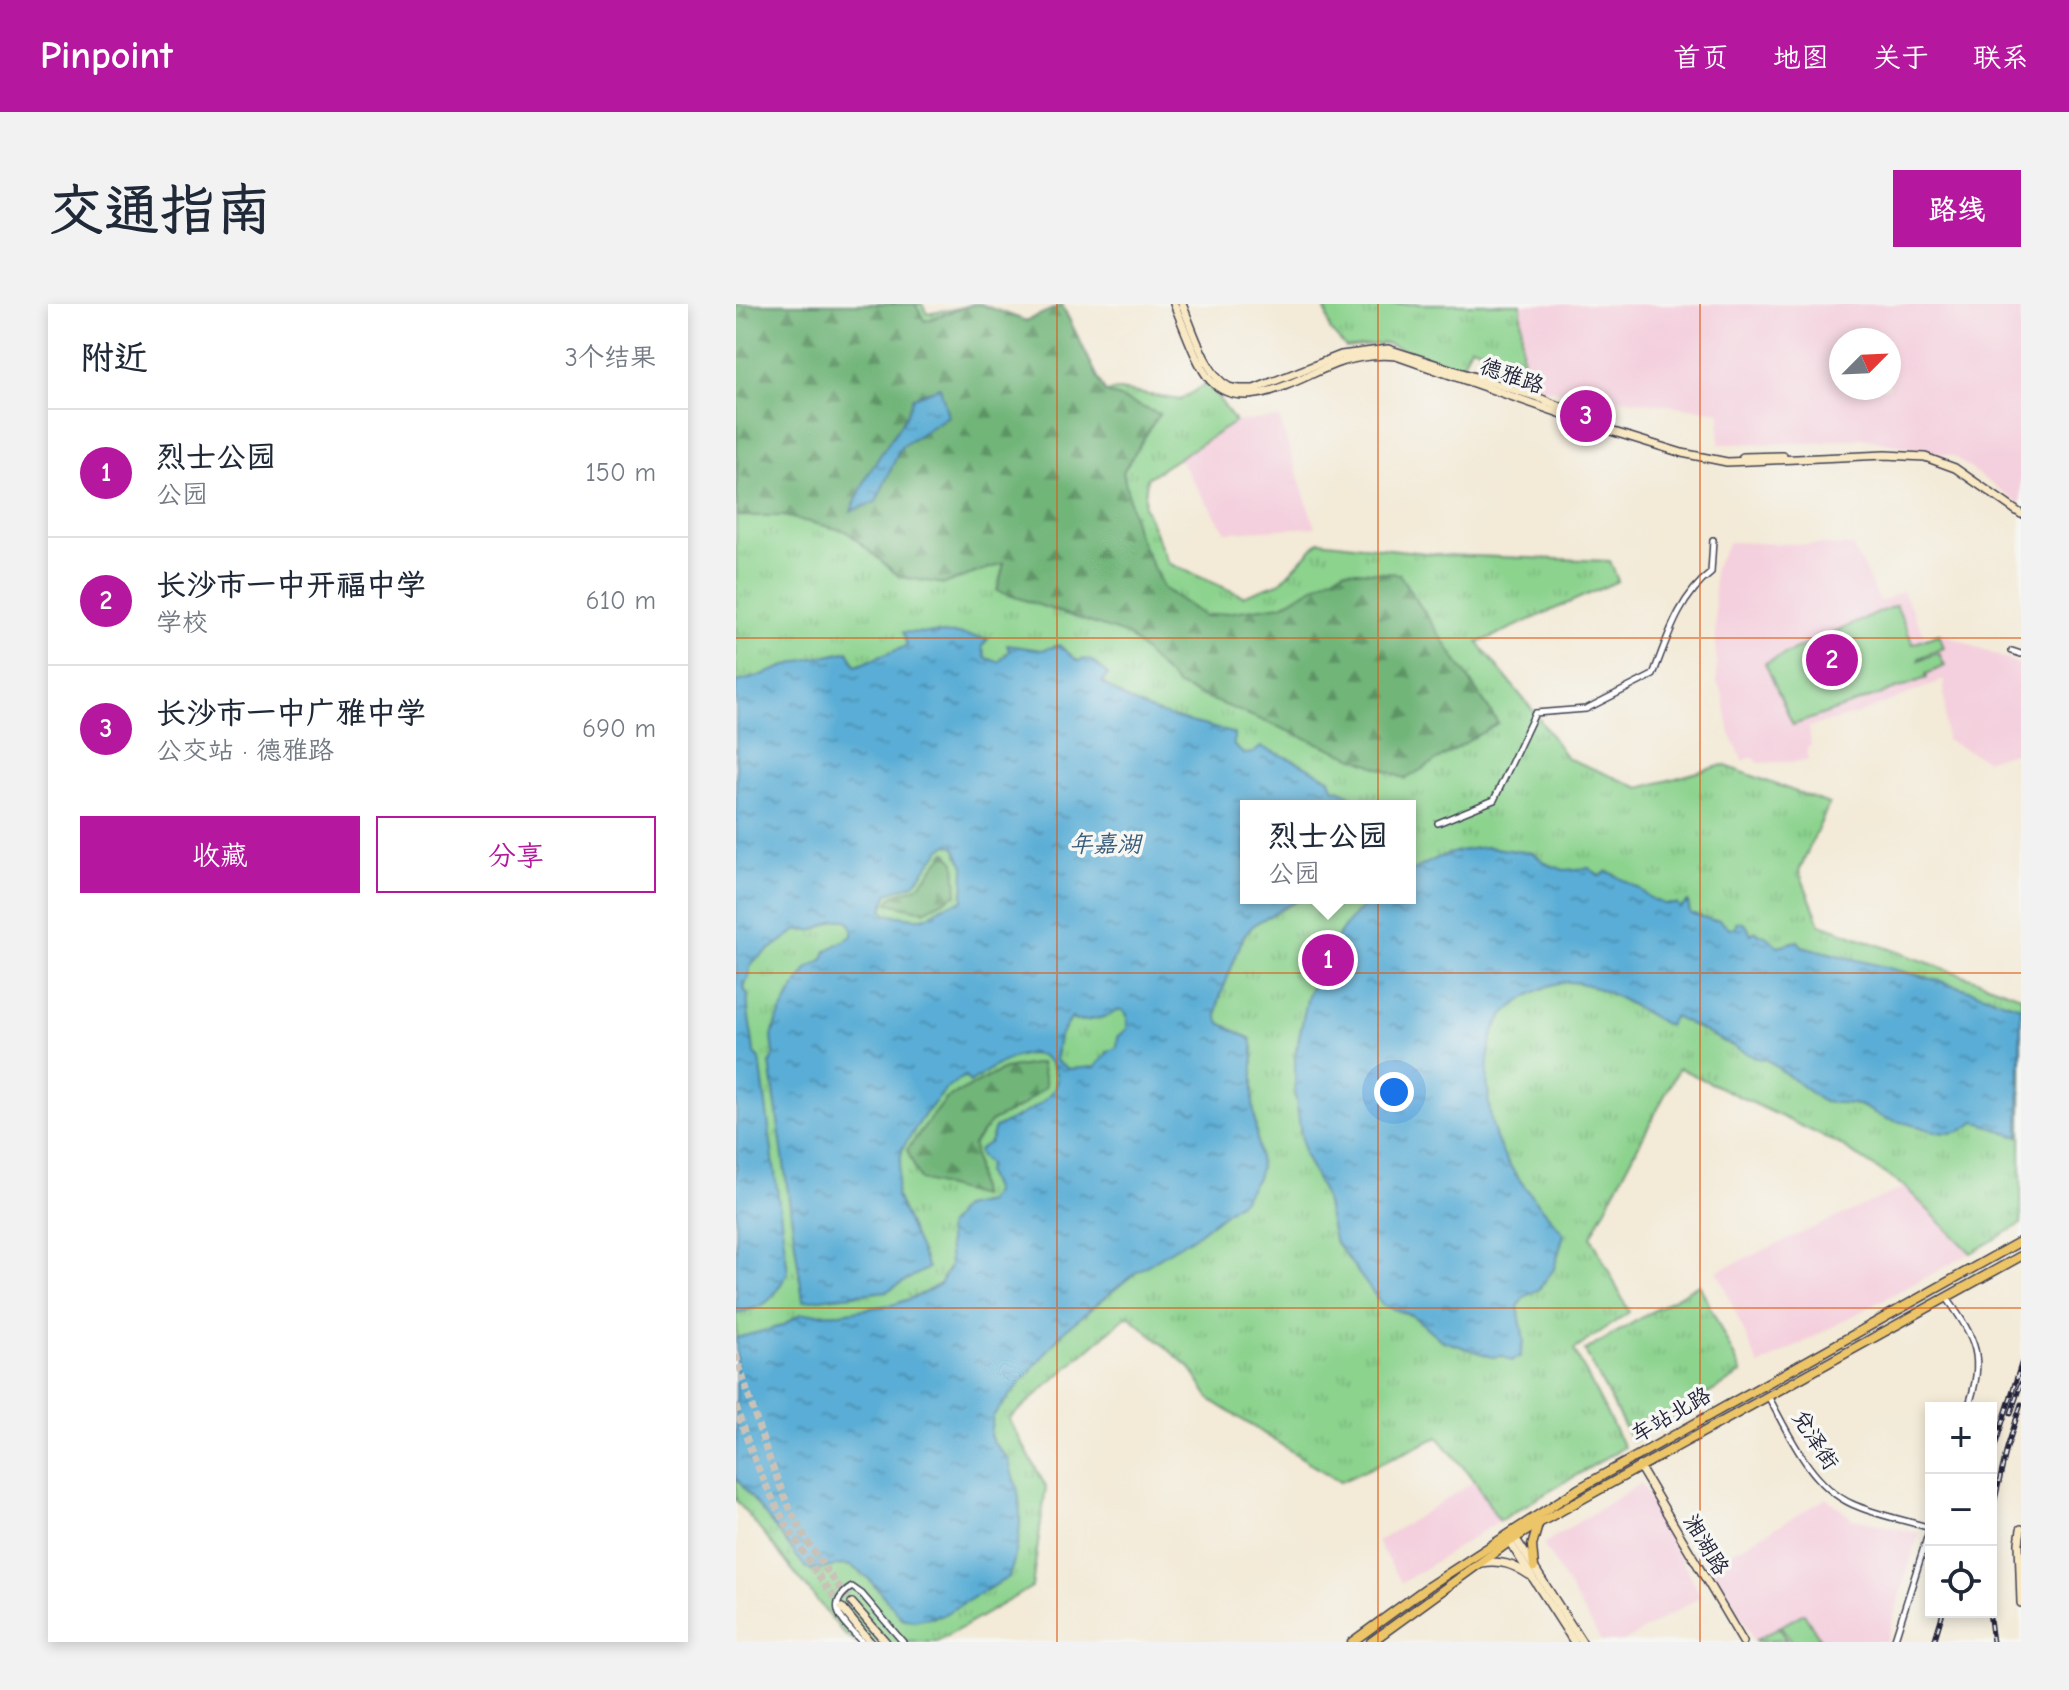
<!DOCTYPE html>
<html lang="zh">
<head>
<meta charset="utf-8">
<style>
	:root { --surface:#fff; --page:#f2f2f3; --text:#1f2937; --muted:#747a83; --line:#e0e1e3; --accent:#b5179e }
	body { margin:0; font-family:"Comic Neue","LXGW WenKai TC",sans-serif; background:var(--page); color:var(--text) }
	.controls { position:absolute; right:24px; bottom:24px; display:grid; overflow:hidden; border-radius:0px; box-shadow:0 4px 12px #0003 }
	.controls button { width:72px; height:72px; display:grid; place-items:center; padding:0; border:0; border-bottom:2px solid var(--line); background:var(--surface); color:var(--text); font:40px sans-serif }
	.compass { position:absolute; left:1093px; top:24px; width:72px; height:72px; border-radius:50%; background:var(--surface); box-shadow:0 4px 12px #0003; rotate:66deg }
	.you { position:absolute; left:658px; top:788px; width:28px; height:28px; margin:-20px; border:6px solid #fff; border-radius:50%; background:#1a73e8; box-shadow:0 0 0 12px #1a73e833 }
	.badge { display:grid; place-items:center; width:52px; height:52px; border-radius:50%; background:var(--accent); color:#fff; font-size:26px; font-weight:700 }
	.pin { position:absolute; translate:-50% -50%; border:4px solid #fff; box-shadow:0 2px 8px #0006 }
	.popup { position:absolute; left:504px; top:496px; width:176px; height:104px; box-sizing:border-box; display:grid; place-content:center; border-radius:0px; background:var(--surface); filter:drop-shadow(0 2px 6px #0005); font-size:26px; white-space:nowrap; color:var(--muted) }
	.popup b { font-size:30px; color:var(--text) }
	.popup::after { content:''; position:absolute; left:50%; top:100%; margin-left:-16px; border:16px solid transparent; border-top-color:var(--surface) }
	.list { margin:0; padding:0; list-style:none }
	h2 { display:flex; justify-content:space-between; align-items:center; height:104px; margin:0; padding:0 32px; font-size:34px }
	h2 small { font-size:26px; font-weight:400; color:var(--muted) }
	.list li { display:grid; grid-template-columns:52px 1fr auto; gap:24px; align-items:center; box-sizing:border-box; height:128px; padding:0 32px; border-top:2px solid var(--line) }
	.list b { display:block; font-size:30px; white-space:nowrap }
	.list p { margin:0; font-size:26px; white-space:nowrap; color:var(--muted) }
	.list em { font-size:26px; font-style:normal; color:var(--muted) }
	.actions { display:flex; gap:16px; padding:24px 32px }
	.actions a { flex:1; padding:18px 0; border:2px solid var(--accent); border-radius:0px; text-align:center; font-size:28px; color:var(--accent) }
	.actions .main { background:var(--accent); color:#fff }
	.icon { flex:none; width:44px; height:44px; fill:none; stroke:currentColor; stroke-width:2; stroke-linecap:round; stroke-linejoin:round }
	.map { position:relative; flex:none; width:1285px; height:1338px; overflow:hidden; border-radius:0px }
	header { display:flex; align-items:center; gap:48px; box-sizing:border-box; height:112px; padding:0 40px; background:var(--accent); color:#fff }
	header strong { font-size:38px }
	nav { display:flex; gap:44px; margin-inline-start:auto; font-size:28px }
	.intro { display:flex; align-items:center; justify-content:space-between; box-sizing:border-box; height:192px; padding:0 48px }
	h1 { margin:0; font-size:56px }
	.button { padding:20px 36px; border-radius:0px; background:var(--accent); color:#fff; font-size:28px; font-weight:700 }
	main { display:flex; gap:48px; padding:0 48px }
	aside { flex:1; background:var(--surface); border-radius:0px; box-shadow:0 4px 12px #0003 }
	.map>svg:first-child { display:block }
</style>
</head>
<body>
<header>
<strong>Pinpoint</strong>
<nav><a>首页</a><a>地图</a><a>关于</a><a>联系</a></nav>
</header>
<div class="intro"><h1>交通指南</h1><a class="button">路线</a></div>
<main>
<aside>
<h2>附近<small>3个结果</small></h2>
<ul class="list">
<li><span class="badge">1</span><div><b>烈士公园</b><p>公园</p></div><em>150 m</em></li>
<li><span class="badge">2</span><div><b>长沙市一中开福中学</b><p>学校</p></div><em>610 m</em></li>
<li><span class="badge">3</span><div><b>长沙市一中广雅中学</b><p>公交站 · 德雅路</p></div><em>690 m</em></li>
</ul>
<div class="actions"><a class="main">收藏</a><a>分享</a></div>
</aside>
<div class="map">
<svg width="1285" height="1338" viewBox="0 0 1285 1338">
	<defs>
		<pattern id="grass-tufts" width="24" height="20" patternUnits="userSpaceOnUse" patternTransform="scale(2)"><rect width="24" height="20" fill="#8cd38e"/><path d="M3 7l-1-3M5 7V3M7 7l1-3M15 17l-1-3M17 17v-4M19 17l1-3" fill="none" stroke="#78b57b"/></pattern>
		<pattern id="forest-firs" width="22" height="20" patternUnits="userSpaceOnUse" patternTransform="scale(2)"><rect width="22" height="20" fill="#71b579"/><path d="M5 1l3.5 6h-7zM16 11l3.5 6h-7z" fill="#5c9364"/></pattern>
		<pattern id="water-ripples" width="26" height="14" patternUnits="userSpaceOnUse" patternTransform="scale(2)"><rect width="26" height="14" fill="#5aadd6"/><path d="M2 4q2-2 4 0t4 0M15 11q2-2 4 0t4 0" fill="none" stroke="#4a8caf"/></pattern>
	</defs>
	<rect width="100%" height="100%" fill="#f6f6f2"/>
	<filter id="ink" filterUnits="userSpaceOnUse"><feTurbulence type="fractalNoise" baseFrequency=".0125" numOctaves="2"/><feDisplacementMap in="SourceGraphic" scale="16" xChannelSelector="R" yChannelSelector="G"/><feConvolveMatrix kernelMatrix="1 2 1 2 8 2 1 2 1" color-interpolation-filters="sRGB"/></filter>
	<filter id="wash" filterUnits="userSpaceOnUse"><feTurbulence type="fractalNoise" baseFrequency=".006" numOctaves="4" result="noise"/><feDisplacementMap in="SourceGraphic" scale="32" xChannelSelector="R" yChannelSelector="G"/><feGaussianBlur stdDeviation="1.8" result="paint"/><feColorMatrix in="noise" values="0 0 0 0 0 0 0 0 0 0 0 0 0 0 0 0 0 1.4 0 .05"/><feComposite in="paint" operator="in"/></filter>
	<g filter="url(#wash)">
		<rect width="100%" height="100%" fill="#f3ead7"/>
		<!-- built -->
		<g fill="#f4cfdd" fill-rule="evenodd">
			<path d="M588,0H1285V201L1217,152L1125,134L1079,139L983,140L984,108L787,82L766,52L735,42L725,64L649,39L610,44ZM1105,36H1153V84H1105Z"/>
			<path d="M543,114L579,223L490,228L442,154L499,118Z"/>
			<path d="M993,238L1117,242L1144,298L1167,287L1189,333L1205,329L1285,361V447L1250,456L1210,436L1208,376L1122,410L1073,423L1075,442L1071,443L1072,457L1024,459L1016,453L1007,457L994,430L987,391L981,378L978,265Z"/>
			<path d="M1169,883L1235,949L1023,1062L981,967Z"/>
			<path d="M739,1177L763,1217L666,1279L641,1238Z"/>
			<path d="M905,1179L965,1293L887,1338H866L807,1240Z"/>
			<path d="M1091,1194L1117,1215L1183,1229L1150,1338H1019L974,1261Z"/>
		</g>
		<!-- grass -->
		<g fill="url(#grass-tufts)" stroke="#577a64" stroke-width="2" fill-rule="evenodd">
			<path d="M0,0H186L191,10L244,0L290,17L326,1L369,88L383,86L444,96L472,79L499,118L411,174L408,202L432,259L507,292L545,278L583,237L707,251L874,257L882,277L742,339L799,409L831,454L904,484L987,461L1093,500L1063,567L1084,620L1285,692V920L1235,949L1169,883L1101,839L943,764L855,932L893,1008L838,1046L888,1143L763,1217L739,1177L702,1133L604,1178L475,1096L454,1064L392,1011L273,1115L310,1183L296,1283L201,1338H119L109,1331L0,1196ZM510,502H674V594H510Z"/>
			<path d="M588,0H785L787,82L766,52L735,42L725,64L649,39L610,44L594,26Z"/>
			<path d="M963,980L1006,1069L896,1137L849,1047Z"/>
		</g>
		<!-- forest -->
		<g fill="url(#forest-firs)" stroke="#4a6c5a" stroke-width="2">
			<path d="M0,0H179L189,17L237,0H244L290,17L326,1L369,88L423,110L387,168L400,227L427,284L468,312L546,301L608,266L663,270L762,419L670,475L442,382L392,331L261,287L268,259L208,280L164,273L110,227L47,212H1Z"/>
			<path d="M210,548L219,558L221,590L188,607L152,599L158,591L182,583Z"/>
			<path d="M305,759L310,782L286,802L256,817L237,840L244,892L184,876L171,846L210,795L268,765Z"/>
		</g>
		<!-- garden -->
		<g fill="#8cd38e" stroke="#577a64" stroke-width="2">
			<path d="M1160,301L1177,340L1203,330L1208,344L1183,354V356L1203,349L1209,362L1190,370L1191,374L1057,421L1029,359Z"/>
			<path d="M1068,1309L1084,1335L1078,1338H1055L1045,1322Z"/>
			<path d="M1043,1323L1050,1336L1020,1338L1019,1337Z"/>
		</g>
		<!-- water -->
		<g fill="url(#water-ripples)" stroke="#3e6888" stroke-width="2" fill-rule="evenodd">
			<path d="M204,83L212,112L165,143L140,198L115,207L132,170L170,112L177,93Z"/>
			<path d="M167,328L223,330L252,335L246,342L250,354L263,358L273,347L271,341L306,346L323,341L342,357C356,351 362,362 372,371L366,378C408,413 449,414 498,430V442L508,450L517,449L525,443L562,458L594,475L597,484C609,487 616,490 621,502H510V594H566L520,619L508,631L483,696L481,711L484,719L515,735L517,744V798L524,864L521,874L507,895L462,930L399,969L329,1026L257,1112L254,1131L257,1138L274,1157C273,1168 280,1176 282,1187C287,1218 283,1243 273,1273L205,1312L177,1317L166,1314L133,1275L115,1262L106,1261L75,1267L70,1264L0,1174V1034L46,1022L65,1010L106,1009L159,1000L184,991L204,980L214,962L211,923L226,903L251,898L258,888L250,869L252,860L244,853L242,846L254,838L259,824C278,814 303,805 317,787C322,780 321,770 317,763C299,732 253,765 234,779L229,772L211,784L189,810L166,845L160,892L192,964L151,987L67,997L34,759L38,751L36,733L40,718L58,684L72,664L87,655L90,647L116,632V623L111,616H99L79,626L60,627L18,657L14,663L13,673L8,680L9,687L12,690C10,711 17,729 18,749L24,755L52,968C36,995 34,1003 0,1009V378C23,374 40,365 62,358C79,352 95,353 112,347L120,362L171,342ZM212,541L218,542L228,562L227,596C221,600 215,599 208,602C200,605 195,614 185,614C173,614 162,611 151,611L146,606L152,589L178,580L205,545ZM382,706H386L391,711V725L382,733L381,743L372,748L359,763L333,765L319,756L323,733L336,714L339,717C353,717 372,714 382,706Z"/>
			<path d="M750,543L797,549L811,560L828,566L853,564L864,572L871,567L902,584L914,594L928,600H941L944,604L952,598L954,609L976,616H983L994,624L1000,623V618C1008,616 1012,623 1015,630L1020,627L1024,631L1027,630L1042,642L1062,637L1066,642L1208,678L1285,703L1283,832C1266,831 1256,820 1239,818C1215,838 1199,826 1173,820C1165,818 1156,817 1148,814C1140,811 1133,805 1125,802C1111,798 1100,800 1087,798L1030,755L1020,754L938,712L932,722C905,707 863,678 832,678C818,678 804,685 792,692C782,699 771,705 764,716C746,743 749,812 763,841C778,875 805,901 828,930L818,965L803,985L787,994L782,1003L788,1037L784,1053L775,1057L767,1052L756,1053L705,1036L677,1012L646,1001L598,936L588,891L568,850L559,790V752L572,691L587,653L612,618L635,594H674V568C705,551 714,547 750,543Z"/>
		</g>
	</g>
	<g filter="url(#ink)">
		<g fill="none" stroke-linecap="round" stroke-linejoin="round">
			<!-- secondary-tunnel -->
			<g stroke="#c9c2b8" stroke-width="7" stroke-dasharray="7 3.5" stroke-linecap="butt">
				<path d="M0,1051C22,1120 41,1194 82,1254C92,1269 104,1284 116,1299"/>
				<path d="M0,1102C23,1180 58,1240 106,1304"/>
			</g>
			<!-- street casing -->
			<g stroke="#414052" stroke-width="8">
				<g id="street">
					<path d="M1276,347L1285,350"/>
					<path d="M702,519L758,496L799,409L850,405L917,371C931,335 943,293 975,269L977,236"/>
					<path d="M1211,994C1241,1037 1249,1053 1232,1104"/>
					<path d="M1032,1092C1053,1130 1074,1181 1116,1200C1140,1211 1169,1216 1194,1224"/>
					<path d="M126,1338C109,1319 86,1302 116,1283L126,1290L167,1338"/>
					<path d="M1158,1338L1195,1221"/>
				</g>
			</g>
			<!-- secondary casing -->
			<g stroke="#414052" stroke-width="10">
				<g id="secondary">
					<path d="M438,0C447,20 461,63 475,77C510,113 567,70 605,58C622,53 642,50 660,52L878,128L946,149L991,158L1149,151L1189,153L1219,164L1285,210"/>
					<path d="M446,0C456,23 470,72 493,83C501,86 510,85 518,85L605,51L652,45L801,93L849,113"/>
					<path d="M1007,153L1047,152"/>
					<path d="M903,1162L1007,1338"/>
					<path d="M1285,1225L1283,1239L1285,1299"/>
					<path d="M778,1232L846,1338"/>
					<path d="M771,1234L838,1338"/>
					<path d="M745,1259C764,1256 777,1260 793,1271"/>
					<path d="M116,1299L150,1338"/>
					<path d="M106,1304L134,1338"/>
				</g>
			</g>
			<!-- primary casing -->
			<g stroke="#414052" stroke-width="11">
				<g id="primary">
					<path d="M798,1263L796,1242L802,1221"/>
					<path d="M616,1338L693,1282L842,1185L1285,937"/>
					<path d="M635,1338L773,1238L803,1219L1285,952"/>
				</g>
			</g>
			<!-- street -->
			<use href="#street" stroke="#fff" stroke-width="5"/>
			<!-- secondary -->
			<use href="#secondary" stroke="#f8e8c3" stroke-width="7"/>
			<!-- primary -->
			<use href="#primary" stroke="#edc569" stroke-width="8"/>
			<!-- rail casing -->
			<g stroke="#22223b" stroke-width="5">
				<g id="rail">
					<path d="M1275,1109L1285,1079"/>
					<path d="M1255,1155L1285,1060"/>
					<path d="M1255,1213L1271,1144L1285,1100"/>
					<path d="M1253,1308L1257,1338"/>
					<path d="M1198,1338L1207,1308"/>
				</g>
			</g>
			<!-- rail -->
			<use href="#rail" stroke="#f6f6f2" stroke-width="2" stroke-dasharray="6" stroke-linecap="butt"/>
		</g>
	</g>
	<!-- grid -->
	<path fill="none" stroke="#de560e" stroke-width="2" stroke-opacity="0.55" d="M321,0V1338M642,0V1338M964,0V1338M0,334H1285M0,669H1285M0,1004H1285"/>
	<g text-anchor="middle" dominant-baseline="central" stroke-width="7" stroke-linejoin="round" paint-order="stroke">
		<!-- street labels -->
		<g font-size="22" fill="#22223b" stroke="#f6f6f2">
			<text transform="translate(776 72) rotate(19)">德雅路</text>
			<text transform="translate(935 1111) rotate(-30)">车站北路</text>
			<text transform="translate(1079 1136) rotate(57)">兑泽街</text>
			<text transform="translate(970 1241) rotate(59)">湘湖路</text>
		</g>
		<!-- water labels -->
		<g font-size="24" font-style="italic" fill="#385a79" stroke="#f6f6f2">
			<text x="369" y="540">年嘉湖</text>
		</g>
	</g>
</svg>
<div class="controls">
<button>+</button>
<button>−</button>
<button><svg class="icon" aria-label="locate" viewBox="0 0 24 24"><circle cx="12" cy="12" r="6"/><path d="M12 2v4M12 18v4M2 12h4M18 12h4"/></svg></button>
</div>
<svg class="compass" viewBox="-18 -18 36 36"><path d="M0-13l5 13h-10z" fill="#e53935"/><path d="M0 13l5-13h-10z" fill="#747a83"/></svg>
<div class="you"></div>
<div class="pin badge" style="left:592px;top:656px">1</div>
<div class="popup"><b>烈士公园</b>公园</div>
<div class="pin badge" style="left:1096px;top:356px">2</div>
<div class="pin badge" style="left:850px;top:112px">3</div>
</div>
</main>
</body>
</html>
